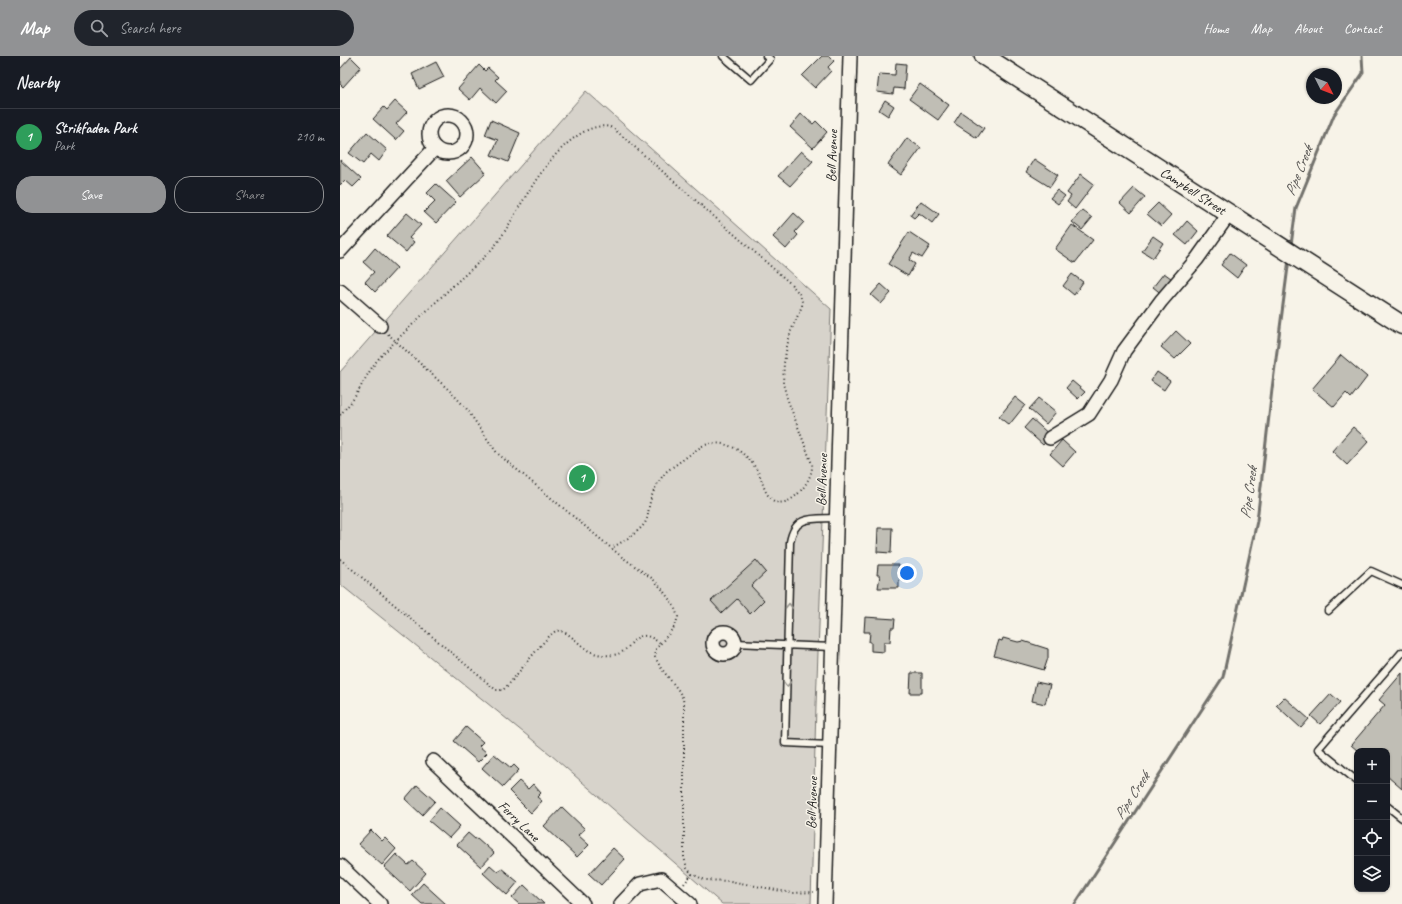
<!DOCTYPE html>
<html lang="en">
<head>
<meta charset="utf-8">
<style>
	:root { --surface:#171b24; --page:#20242c; --text:#f1f3f6; --muted:#9ea1a6; --line:#363941; --accent:#919294 }
	body { margin:0; font-family:Caveat,sans-serif; background:var(--page); color:var(--text) }
	.controls { position:absolute; right:12px; bottom:12px; display:grid; overflow:hidden; border-radius:8px; box-shadow:0 1px 3px #0004 }
	.controls button { width:36px; height:36px; display:grid; place-items:center; padding:0; border:0; border-bottom:1px solid var(--line); background:var(--surface); color:var(--text); font:20px sans-serif }
	.compass { position:absolute; left:966px; top:12px; width:36px; height:36px; border-radius:50%; background:var(--surface); box-shadow:0 1px 3px #0004; rotate:132deg }
	.you { position:absolute; left:567px; top:517px; width:14px; height:14px; margin:-10px; border:3px solid #fff; border-radius:50%; background:#1a73e8; box-shadow:0 0 0 6px #1a73e833 }
	.badge { display:grid; place-items:center; width:26px; height:26px; border-radius:50%; background:var(--accent); color:#fff; font-size:13px; font-weight:700 }
	.pin { position:absolute; translate:-50% -50%; border:2px solid #fff; box-shadow:0 1px 4px #0006 }
	.list { margin:0; padding:0; list-style:none }
	h2 { display:flex; justify-content:space-between; align-items:center; height:52px; margin:0; padding:0 16px; font-size:17px }
	h2 small { font-size:13px; font-weight:400; color:var(--muted) }
	.list li { display:grid; grid-template-columns:26px 1fr auto; gap:12px; align-items:center; box-sizing:border-box; height:56px; padding:0 16px; border-top:1px solid var(--line) }
	.list b { display:block; font-size:15px; white-space:nowrap }
	.list p { margin:0; font-size:13px; white-space:nowrap; color:var(--muted) }
	.list em { font-size:13px; font-style:normal; color:var(--muted) }
	.actions { display:flex; gap:8px; padding:12px 16px }
	.actions a { flex:1; padding:9px 0; border:1px solid var(--accent); border-radius:16px; text-align:center; font-size:14px; color:var(--accent) }
	.actions .main { background:var(--accent); color:#fff }
	.icon { flex:none; width:22px; height:22px; fill:none; stroke:currentColor; stroke-width:2; stroke-linecap:round; stroke-linejoin:round }
	.map { position:relative; flex:none; width:1062px; height:848px; overflow:hidden }
	header { display:flex; align-items:center; gap:24px; box-sizing:border-box; height:56px; padding:0 20px; background:var(--accent); color:#fff }
	header strong { font-size:19px }
	nav { display:flex; gap:22px; margin-inline-start:auto; font-size:14px }
	.search { width:280px; height:36px; background:var(--page); display:flex; align-items:center; gap:10px; box-sizing:border-box; padding:0 14px; border-radius:22px; color:var(--muted); font-size:15px }
	main { display:flex }
	aside { flex:1; background:var(--surface) }
	.map>svg:first-child { display:block }
</style>
</head>
<body>
<header>
<strong>Map</strong>
<div class="search"><svg class="icon" aria-label="search" viewBox="0 0 24 24"><circle cx="10" cy="10" r="6"/><path d="M15 15l6 6"/></svg>Search here</div>
<nav><a>Home</a><a>Map</a><a>About</a><a>Contact</a></nav>
</header>
<main>
<aside>
<h2>Nearby<small></small></h2>
<ul class="list">
<li><span class="badge" style="background:#2e9e5b">1</span><div><b>Strikfaden Park</b><p>Park</p></div><em>210 m</em></li>
</ul>
<div class="actions"><a class="main">Save</a><a>Share</a></div>
</aside>
<div class="map">
<svg width="1062" height="848" viewBox="0 0 1062 848">
	<rect width="100%" height="100%" fill="#f7f3e8"/>
	<filter id="ink" filterUnits="userSpaceOnUse"><feTurbulence type="fractalNoise" baseFrequency=".025" numOctaves="2"/><feDisplacementMap in="SourceGraphic" scale="8" xChannelSelector="R" yChannelSelector="G"/><feConvolveMatrix kernelMatrix="1 2 1 2 8 2 1 2 1" color-interpolation-filters="sRGB"/></filter>
	<g filter="url(#ink)">
		<!-- green -->
		<path fill="#d7d3cb" stroke="#7a7874" d="M246,35L491,253L476,649L471,848H382L210,698L0,528V316Z"/>
		<g fill="none" stroke-linecap="round" stroke-linejoin="round">
			<!-- stream -->
			<g stroke="#72716c" stroke-width="3">
				<path d="M951,189L956,152L994,59L1023,17L1022,0"/>
				<path d="M735,848L883,621L917,465L932,333L949,203"/>
			</g>
		</g>
		<!-- building -->
		<g fill="#c0beb5" stroke="#1c1c1c">
			<path d="M482,0H489L494,5L488,11L491,15L475,32L462,20Z"/>
			<path d="M11,1L21,11L3,31L0,28V13Z"/>
			<path d="M96,6L104,21L79,33L72,18Z"/>
			<path d="M556,7L566,8L564,33L554,32L553,38L537,36L539,18L555,19Z"/>
			<path d="M139,9L145,15L148,12L158,21L155,24L167,35L156,47L140,32L130,44L118,33Z"/>
			<path d="M580,28L609,49L598,64L569,43Z"/>
			<path d="M545,44L554,50L548,60L539,54Z"/>
			<path d="M55,45L67,56L56,68L64,75L56,84L33,63L44,51L47,54Z"/>
			<path d="M621,56L644,72L637,82L614,67Z"/>
			<path d="M461,58L473,68L476,65L487,76L473,92L450,71Z"/>
			<path d="M151,64L180,77L168,106L151,99L158,84L145,79Z"/>
			<path d="M27,76L47,94L39,105L31,98L23,108L9,97Z"/>
			<path d="M567,82L581,92L561,119L548,109Z"/>
			<path d="M461,95L473,105L450,130L438,120Z"/>
			<path d="M132,101L146,117L120,141L106,125Z"/>
			<path d="M694,103L718,119L710,131L686,116Z"/>
			<path d="M0,104L21,123L13,131L5,124L0,129Z"/>
			<path d="M741,118L754,128L735,153L727,146L731,140L727,137Z"/>
			<path d="M96,128L116,146L96,167L84,156L95,145L87,137Z"/>
			<path d="M794,132L805,141L791,157L780,147Z"/>
			<path d="M717,134L725,140L718,148L710,142Z"/>
			<path d="M581,145L599,158L592,167L579,157L574,162L570,159Z"/>
			<path d="M818,147L831,159L821,170L807,158Z"/>
			<path d="M742,154L752,162L742,174L732,166Z"/>
			<path d="M67,157L81,169L69,182L74,186L66,196L47,180Z"/>
			<path d="M454,157L464,166L455,176L458,179L446,193L433,181Z"/>
			<path d="M847,165L858,175L847,189L835,179Z"/>
			<path d="M732,169L753,184L735,207L715,193Z"/>
			<path d="M569,176L590,190L582,202L573,197L569,204L575,208L568,220L548,208Z"/>
			<path d="M813,180L823,187L813,202L802,195Z"/>
			<path d="M35,192L57,212L35,236L25,226L34,216L23,206Z"/>
			<path d="M890,197L906,209L897,222L881,209Z"/>
			<path d="M824,217L835,225L823,239L813,231Z"/>
			<path d="M732,218L743,226L734,239L723,230Z"/>
			<path d="M541,228L551,237L541,248L531,239Z"/>
			<path d="M836,275L850,288L835,303L821,291Z"/>
			<path d="M1001,299L1027,321L1011,342L1006,337L994,351L972,333Z"/>
			<path d="M817,316L830,325L824,334L811,325Z"/>
			<path d="M732,325L745,336L738,343L726,332Z"/>
			<path d="M675,341L685,349L669,369L659,361Z"/>
			<path d="M699,342L716,356L706,368L689,353Z"/>
			<path d="M692,363L711,380L703,389L684,372Z"/>
			<path d="M1013,371L1029,385L1007,409L992,395Z"/>
			<path d="M722,384L735,396L723,410L710,398Z"/>
			<path d="M538,472H552L551,497L537,496Z"/>
			<path d="M416,504L426,516L411,530L424,544L410,558L397,543L382,557L371,545Z"/>
			<path d="M538,509H559L558,516H565V525L559,524V532H538L540,519H537Z"/>
			<path d="M525,561L555,563L554,572H551L550,586H544V596L531,595V586H529L530,576H524Z"/>
			<path d="M663,582L678,586L683,585L708,593V602L704,614L654,600L659,584L662,585Z"/>
			<path d="M571,617H582V637H570Z"/>
			<path d="M1062,617V733L1047,720V695H1018L1011,689L1045,649L1039,644Z"/>
			<path d="M696,626L710,629L705,648L692,645Z"/>
			<path d="M991,638L1000,646L980,668L971,660Z"/>
			<path d="M944,641L969,663L961,672L936,649Z"/>
			<path d="M126,671L143,686L139,690L147,697L138,706L114,685Z"/>
			<path d="M154,698L171,712L174,709L179,714L163,731L142,712Z"/>
			<path d="M179,725L188,733L193,728L201,737L197,741L202,745L191,757L169,735Z"/>
			<path d="M77,729L95,745L82,759L65,743Z"/>
			<path d="M222,751L245,773L238,779L249,789L237,801L204,770Z"/>
			<path d="M100,752L120,770L109,782L89,765Z"/>
			<path d="M31,774L42,785L45,782L56,793L42,809L18,788Z"/>
			<path d="M128,777L135,783L137,782L154,797L141,811L117,789Z"/>
			<path d="M273,792L285,803L261,829L249,818Z"/>
			<path d="M56,798L68,809L73,805L86,817L70,835L44,811Z"/>
			<path d="M150,809L158,816L161,812L178,826L167,839L143,817Z"/>
			<path d="M83,827L106,848H82L72,839Z"/>
			<path d="M184,829L204,848H179L172,842Z"/>
		</g>
		<g fill="none" stroke-linecap="round" stroke-linejoin="round">
			<!-- lane casing -->
			<g stroke="#1c1c1c" stroke-width="9">
				<g id="lane">
					<path d="M383,0L411,24L430,3L426,0"/>
					<path d="M988,555L1031,515L1062,529"/>
					<path d="M395,587L493,591"/>
					<path d="M490,689L445,687L450,486C455,458 473,463 497,462"/>
					<path d="M1017,725L978,693L1062,596"/>
					<path d="M1047,750L1062,762"/>
				</g>
			</g>
			<!-- street casing -->
			<g stroke="#1c1c1c" stroke-width="16">
				<g id="street">
					<circle cx="108" cy="78" r="19"/>
					<path d="M0,195L95,92"/>
					<path d="M0,235L40,270"/>
					<path d="M710,382L749,358L771,324L784,295L821,245L857,203L889,158"/>
					<circle cx="384" cy="587" r="11"/>
					<path d="M93,705L243,848"/>
					<path d="M0,810L40,848"/>
					<path d="M281,848L300,828L321,823L350,848"/>
					<path d="M485,848L510,0"/>
				</g>
			</g>
			<!-- secondary casing -->
			<g stroke="#1c1c1c" stroke-width="21">
				<path id="secondary" d="M644,0L1062,269"/>
			</g>
			<!-- path -->
			<g stroke="#1c1c1c" stroke-width="2" stroke-dasharray="1 3" stroke-linecap="butt">
				<path d="M48,278L111,336L126,352L157,397L282,501L313,523L322,533L334,550L338,561L335,570L316,593L315,601L321,612L339,635L343,643L344,651V801L347,812L352,818L365,824L390,825L452,837L474,836"/>
				<path d="M0,359C4,354 8,350 12,345C23,329 30,310 44,297C67,273 92,250 116,227C130,214 145,202 157,187C165,176 171,165 178,153C192,130 207,104 229,86C241,76 258,66 273,72L451,228C457,235 463,240 462,250L451,275L447,290L444,307L443,327L447,342L472,408C474,423 451,454 434,445C424,439 423,425 418,416C407,396 385,381 362,390L327,415C319,424 313,434 310,446C308,453 309,460 305,467C297,478 283,485 272,492"/>
				<path d="M0,503L156,634H163L169,628C177,619 208,578 216,575C226,572 240,590 249,595C254,597 259,599 264,599C290,602 289,581 303,580C309,579 315,584 320,587"/>
				<path d="M344,828L352,818"/>
			</g>
			<!-- lane -->
			<use href="#lane" stroke="#f7f3e8" stroke-width="6"/>
			<!-- street -->
			<use href="#street" stroke="#f7f3e8" stroke-width="13"/>
			<!-- secondary -->
			<use href="#secondary" stroke="#f7f3e8" stroke-width="18"/>
		</g>
		<!-- one-way arrows -->
		<defs><path id="oneway-chevron" d="M-2-3.5L2.5 0L-2 3.5" fill="none" stroke-width="1.6" stroke-linecap="round" stroke-linejoin="round"/></defs>
		<g stroke="#94928c">
			<use href="#oneway-chevron" transform="translate(449 550) rotate(-89)"/>
			<use href="#oneway-chevron" transform="translate(447 628) rotate(92)"/>
		</g>
	</g>
	<g text-anchor="middle" dominant-baseline="central" stroke-width="3" stroke-linejoin="round" paint-order="stroke">
		<!-- street labels -->
		<g font-size="14" fill="#1c1c1c" stroke="#f7f3e8">
			<text transform="translate(492 100) rotate(-88)">Bell Avenue</text>
			<text transform="translate(853 135) rotate(33)">Campbell Street</text>
			<text transform="translate(482 424) rotate(-88)">Bell Avenue</text>
			<text transform="translate(472 747) rotate(-88)">Bell Avenue</text>
			<text transform="translate(179 765) rotate(44)">Ferry Lane</text>
		</g>
		<!-- water labels -->
		<g font-size="15" font-style="italic" fill="#565452" stroke="#f7f3e8">
			<text transform="translate(959 115) rotate(-68)">Pipe Creek</text>
			<text transform="translate(909 437) rotate(-82)">Pipe Creek</text>
			<text transform="translate(792 740) rotate(-57)">Pipe Creek</text>
		</g>
	</g>
</svg>
<div class="controls">
<button>+</button>
<button>−</button>
<button><svg class="icon" aria-label="locate" viewBox="0 0 24 24"><circle cx="12" cy="12" r="6"/><path d="M12 2v4M12 18v4M2 12h4M18 12h4"/></svg></button>
<button><svg class="icon" aria-label="layers" viewBox="0 0 24 24"><path d="M12 4l9 5-9 5-9-5zM3 14l9 5 9-5"/></svg></button>
</div>
<svg class="compass" viewBox="-18 -18 36 36"><path d="M0-13l5 13h-10z" fill="#e53935"/><path d="M0 13l5-13h-10z" fill="#9ea1a6"/></svg>
<div class="you"></div>
<div class="pin badge" style="left:242px;top:422px;background:#2e9e5b">1</div>
</div>
</main>
</body>
</html>
